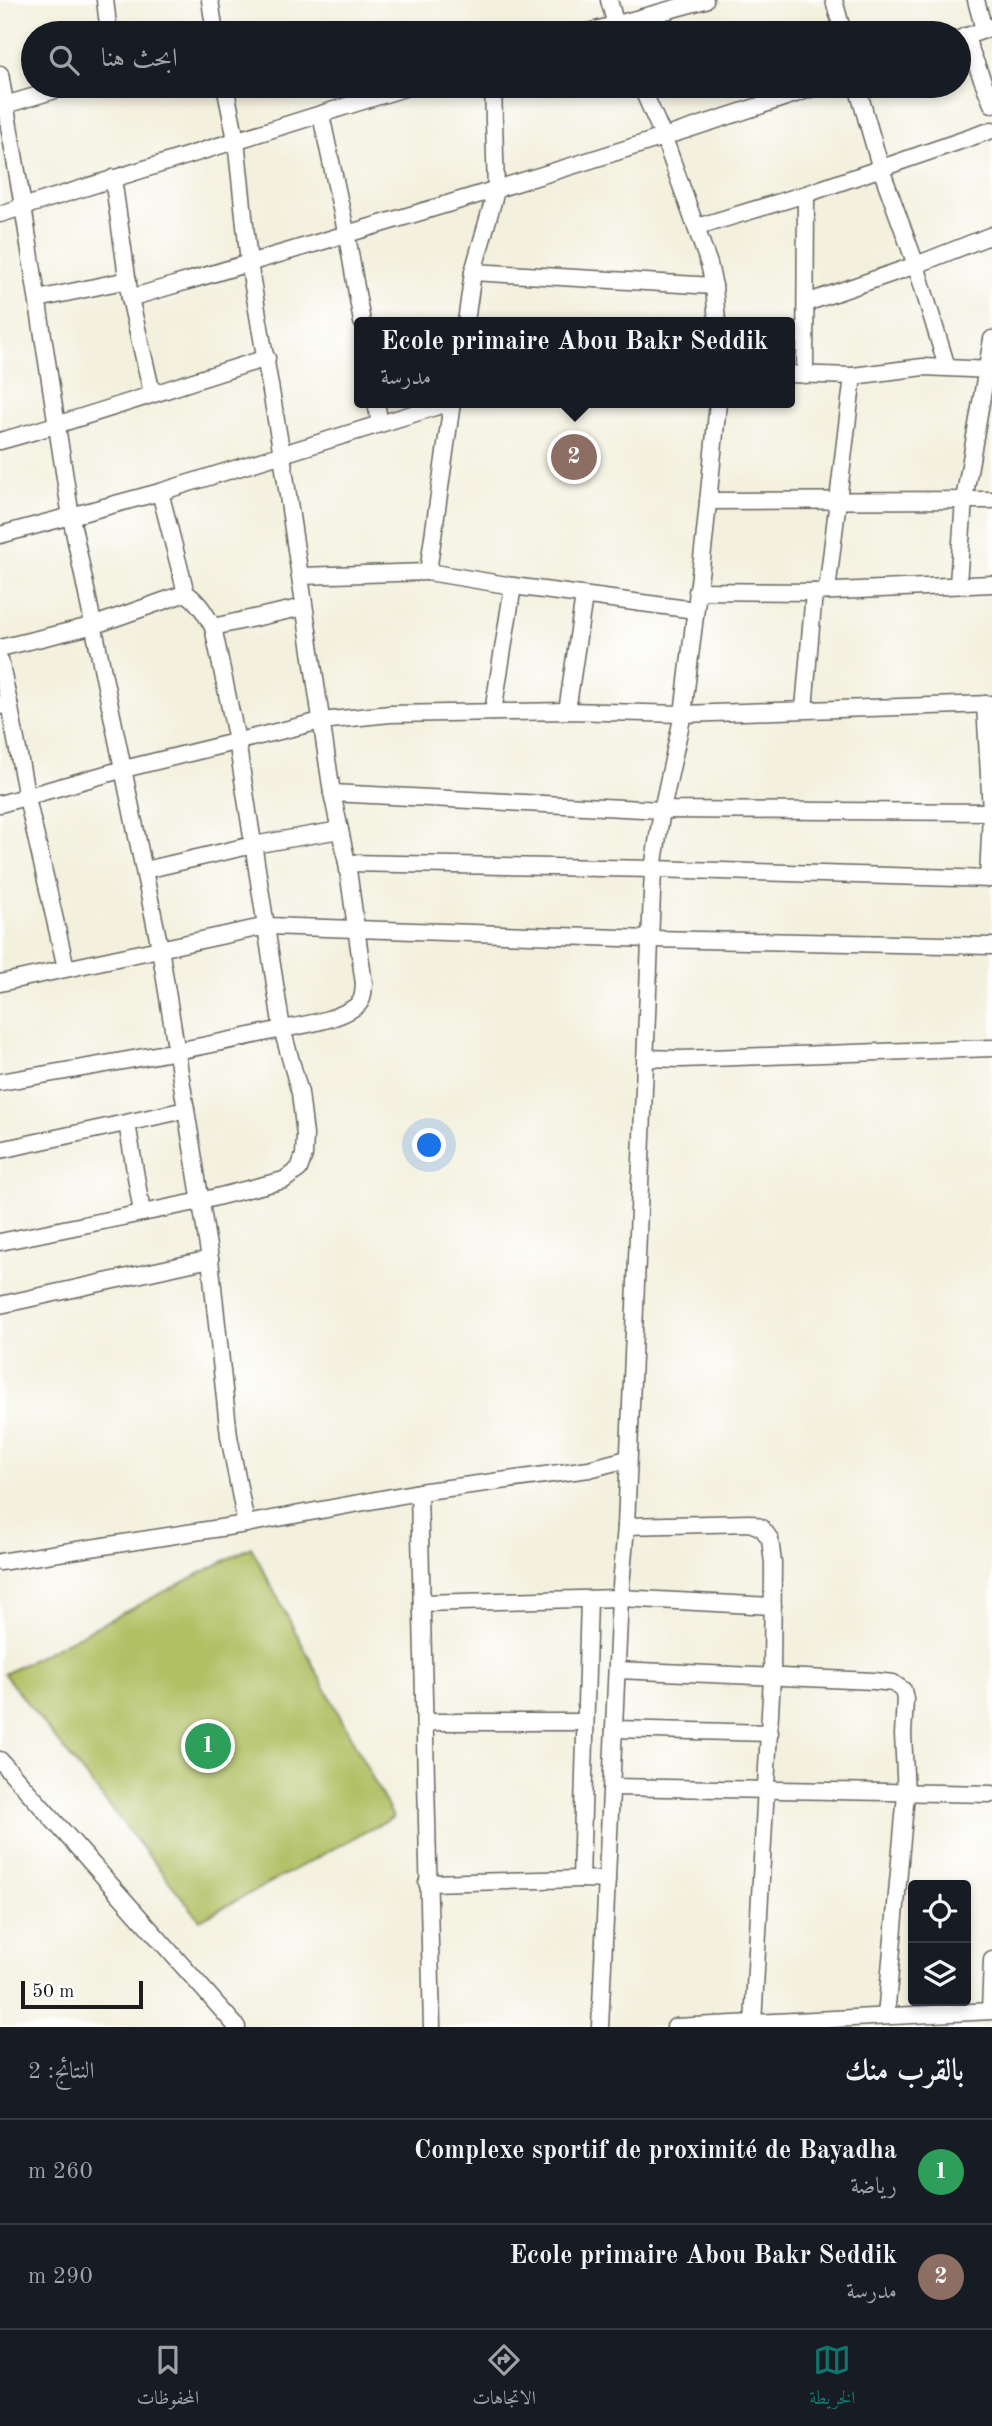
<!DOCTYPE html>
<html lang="ar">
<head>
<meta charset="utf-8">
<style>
	:root { --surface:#171b24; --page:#242831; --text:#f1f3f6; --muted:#9ea1a6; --line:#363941; --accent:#0f766e }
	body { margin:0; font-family:"Old Standard TT",Amiri,serif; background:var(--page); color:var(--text); direction:rtl }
	.controls { position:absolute; right:21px; bottom:21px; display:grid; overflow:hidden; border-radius:7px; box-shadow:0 4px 10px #0003 }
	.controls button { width:63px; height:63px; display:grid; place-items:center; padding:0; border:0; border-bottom:2px solid var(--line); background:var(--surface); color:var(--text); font:35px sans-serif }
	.scale { position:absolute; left:21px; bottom:18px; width:122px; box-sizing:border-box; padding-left:7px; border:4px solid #1c1c1c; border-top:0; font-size:19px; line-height:24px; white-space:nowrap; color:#1c1c1c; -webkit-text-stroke:5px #fff; paint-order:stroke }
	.you { position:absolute; left:430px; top:1146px; width:24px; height:24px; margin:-18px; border:5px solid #fff; border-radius:50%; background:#1a73e8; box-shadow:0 0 0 10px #1a73e833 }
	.badge { display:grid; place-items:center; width:46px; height:46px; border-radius:50%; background:var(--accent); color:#fff; font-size:23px; font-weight:700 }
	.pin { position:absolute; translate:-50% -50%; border:4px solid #fff; box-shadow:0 2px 7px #0006 }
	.popup { position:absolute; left:354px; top:317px; width:441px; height:91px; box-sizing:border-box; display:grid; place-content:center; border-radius:7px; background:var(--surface); filter:drop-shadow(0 2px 5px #0005); font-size:23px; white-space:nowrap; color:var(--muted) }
	.popup b { font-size:26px; color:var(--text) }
	.popup::after { content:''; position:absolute; left:50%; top:100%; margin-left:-14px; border:14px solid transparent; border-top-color:var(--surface) }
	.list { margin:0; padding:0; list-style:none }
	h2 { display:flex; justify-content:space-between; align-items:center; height:91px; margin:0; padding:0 28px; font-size:30px }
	h2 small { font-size:23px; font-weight:400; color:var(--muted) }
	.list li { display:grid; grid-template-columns:46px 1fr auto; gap:21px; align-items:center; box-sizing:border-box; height:105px; padding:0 28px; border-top:2px solid var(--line) }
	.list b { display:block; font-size:26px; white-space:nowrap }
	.list p { margin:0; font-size:23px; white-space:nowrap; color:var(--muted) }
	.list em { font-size:23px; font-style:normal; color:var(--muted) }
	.icon { flex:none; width:38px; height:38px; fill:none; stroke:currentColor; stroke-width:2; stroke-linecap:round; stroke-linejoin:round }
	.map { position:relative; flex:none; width:992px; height:2027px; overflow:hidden; direction:ltr }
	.search { position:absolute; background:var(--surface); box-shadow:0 4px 10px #0003; left:21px; right:21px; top:21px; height:77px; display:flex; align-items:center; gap:18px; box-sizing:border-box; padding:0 24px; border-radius:38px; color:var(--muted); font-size:26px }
	.sheet { height:301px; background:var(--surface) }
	nav { display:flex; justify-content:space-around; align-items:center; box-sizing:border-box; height:98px; border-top:2px solid var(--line); background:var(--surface); font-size:19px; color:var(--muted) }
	nav a { display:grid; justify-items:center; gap:4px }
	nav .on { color:var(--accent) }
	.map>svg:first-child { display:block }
</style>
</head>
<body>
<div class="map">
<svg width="992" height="2027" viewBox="0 0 992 2027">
	<rect width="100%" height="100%" fill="#fff"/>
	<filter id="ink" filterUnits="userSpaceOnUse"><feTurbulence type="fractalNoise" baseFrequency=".0143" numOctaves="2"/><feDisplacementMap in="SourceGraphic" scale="14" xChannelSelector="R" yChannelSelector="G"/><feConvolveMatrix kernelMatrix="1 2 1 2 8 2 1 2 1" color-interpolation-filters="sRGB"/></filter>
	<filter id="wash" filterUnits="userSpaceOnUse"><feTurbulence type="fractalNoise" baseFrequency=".00686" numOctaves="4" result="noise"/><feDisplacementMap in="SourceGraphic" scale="28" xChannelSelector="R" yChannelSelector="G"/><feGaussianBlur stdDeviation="1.57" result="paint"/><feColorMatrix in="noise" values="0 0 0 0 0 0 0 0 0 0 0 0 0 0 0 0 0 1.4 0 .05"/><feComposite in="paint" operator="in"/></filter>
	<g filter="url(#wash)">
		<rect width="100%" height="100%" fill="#f3f0dd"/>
		<!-- garden -->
		<path fill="#b0c063" stroke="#666e40" stroke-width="2" d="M251,1547L393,1817L200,1920L4,1674Z"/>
	</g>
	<g filter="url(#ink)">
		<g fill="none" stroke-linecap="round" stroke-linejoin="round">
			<!-- minor casing -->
			<g stroke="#676660" stroke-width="19">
				<g id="minor">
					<path d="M105,0L109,33"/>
					<path d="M210,0L215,33"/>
					<path d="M609,0L618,33"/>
					<path d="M834,0L843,33"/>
					<path d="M976,0L984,30"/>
					<path d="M585,33L705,0"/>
					<path d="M965,36L992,104"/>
					<path d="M959,39L992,27"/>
					<path d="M0,74L23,206L71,517L160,948L210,1259L229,1436L246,1524"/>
					<path d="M641,86L664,138L709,264L714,286L717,322"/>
					<path d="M857,86L881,169L916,265L947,367"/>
					<path d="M5,105L69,86"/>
					<path d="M321,115L347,236L362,322"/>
					<path d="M113,178L130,298L152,393"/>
					<path d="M0,214L411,86"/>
					<path d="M697,227L806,194L992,130"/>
					<path d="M473,272L714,286"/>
					<path d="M130,298C361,230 591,163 819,86"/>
					<path d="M38,299L128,280"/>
					<path d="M806,303L916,265L992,235"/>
					<path d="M466,322L473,272L496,191L493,86"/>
					<path d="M789,374L853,376L923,367L992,370"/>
					<path d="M805,375L806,194"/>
					<path d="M376,403L380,424"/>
					<path d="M452,403L428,572L513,586L695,610"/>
					<path d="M0,441C90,417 177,385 267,358"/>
					<path d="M160,492L186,593"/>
					<path d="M708,501L992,500"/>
					<path d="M0,535L160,492L448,403"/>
					<path d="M300,576L428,572"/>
					<path d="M958,584L964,500L992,339"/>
					<path d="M697,591L814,592L992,584"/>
					<path d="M827,591L853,376"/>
					<path d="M213,627L304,607"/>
					<path d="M0,648L95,625L186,593C199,602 205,613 213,627L237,741L282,1029L300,1093L305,1135L304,1155L299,1169L284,1180L201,1201L0,1242"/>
					<path d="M0,660L9,703"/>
					<path d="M985,704L991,812L988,879"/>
					<path d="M0,706L9,703L27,798L66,968"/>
					<path d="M804,709L814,592"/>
					<path d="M567,711L584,596"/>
					<path d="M493,712L513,586"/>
					<path d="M332,793L662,810L992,812"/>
					<path d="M0,804L124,769L321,721L390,714L567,711L683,714L992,704"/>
					<path d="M347,863L653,869L992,879"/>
					<path d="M145,870L253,845L340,830"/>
					<path d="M0,983L267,926L651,939L992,946"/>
					<path d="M645,1058L681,1059L992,1048"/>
					<path d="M0,1082C90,1067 179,1052 268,1032C294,1026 334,1022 355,1007C364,1001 363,993 364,984L347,863L332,793L282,455L249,263L236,140L225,86"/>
					<path d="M127,1123L142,1213"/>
					<path d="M0,1150L186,1110"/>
					<path d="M0,1305L210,1259"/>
					<path d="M419,1492L432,2027"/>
					<path d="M626,1526L750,1523L762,1528L770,1539L773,1563L772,1677L753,2024"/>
					<path d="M0,1562L246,1524L419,1492L589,1469L627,1459"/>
					<path d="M589,1599L581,1879L607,1880"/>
					<path d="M422,1603L620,1598L773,1606"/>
					<path d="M617,1670L874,1681L893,1683L903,1690L905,1699L903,1735L906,1794L886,2016"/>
					<path d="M425,1722H585"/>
					<path d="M614,1729L770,1733"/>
					<path d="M0,1760L237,2027"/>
					<path d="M612,1787L992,1794"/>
					<path d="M427,1883L581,1879"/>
					<path d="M990,2011L992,1960"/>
					<path d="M600,2027L620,1598L626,1526L653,869L662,810L683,714L704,542L718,403"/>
					<path d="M675,2027L992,2011"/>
				</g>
			</g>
			<!-- minor -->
			<use href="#minor" stroke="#fff" stroke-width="16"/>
		</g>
	</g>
</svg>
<div class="controls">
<button><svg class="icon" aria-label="locate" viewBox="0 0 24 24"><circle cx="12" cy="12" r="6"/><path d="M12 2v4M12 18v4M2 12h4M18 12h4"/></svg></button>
<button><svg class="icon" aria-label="layers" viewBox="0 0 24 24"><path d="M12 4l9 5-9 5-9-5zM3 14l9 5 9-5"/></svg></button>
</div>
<div class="scale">50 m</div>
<div class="you"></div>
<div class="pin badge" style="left:208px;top:1746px;background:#2e9e5b">1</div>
<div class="pin badge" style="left:574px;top:457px;background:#8d6e63">2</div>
<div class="popup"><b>Ecole primaire Abou Bakr Seddik</b>مدرسة</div>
<div class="search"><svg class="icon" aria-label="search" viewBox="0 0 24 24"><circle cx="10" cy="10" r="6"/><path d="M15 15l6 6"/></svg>ابحث هنا</div>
</div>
<section class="sheet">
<h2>بالقرب منك<small>النتائج: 2</small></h2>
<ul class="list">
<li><span class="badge" style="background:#2e9e5b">1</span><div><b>Complexe sportif de proximité de Bayadha</b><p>رياضة</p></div><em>260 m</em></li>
<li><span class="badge" style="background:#8d6e63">2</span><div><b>Ecole primaire Abou Bakr Seddik</b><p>مدرسة</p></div><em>290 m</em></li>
</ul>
</section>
<nav>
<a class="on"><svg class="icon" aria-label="map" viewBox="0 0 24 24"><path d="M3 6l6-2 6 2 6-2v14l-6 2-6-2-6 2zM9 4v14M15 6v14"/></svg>الخريطة</a>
<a><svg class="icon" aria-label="directions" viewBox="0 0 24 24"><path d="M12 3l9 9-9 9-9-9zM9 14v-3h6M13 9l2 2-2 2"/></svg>الاتجاهات</a>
<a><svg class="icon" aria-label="saved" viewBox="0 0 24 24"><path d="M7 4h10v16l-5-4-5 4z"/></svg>المحفوظات</a>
</nav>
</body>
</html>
